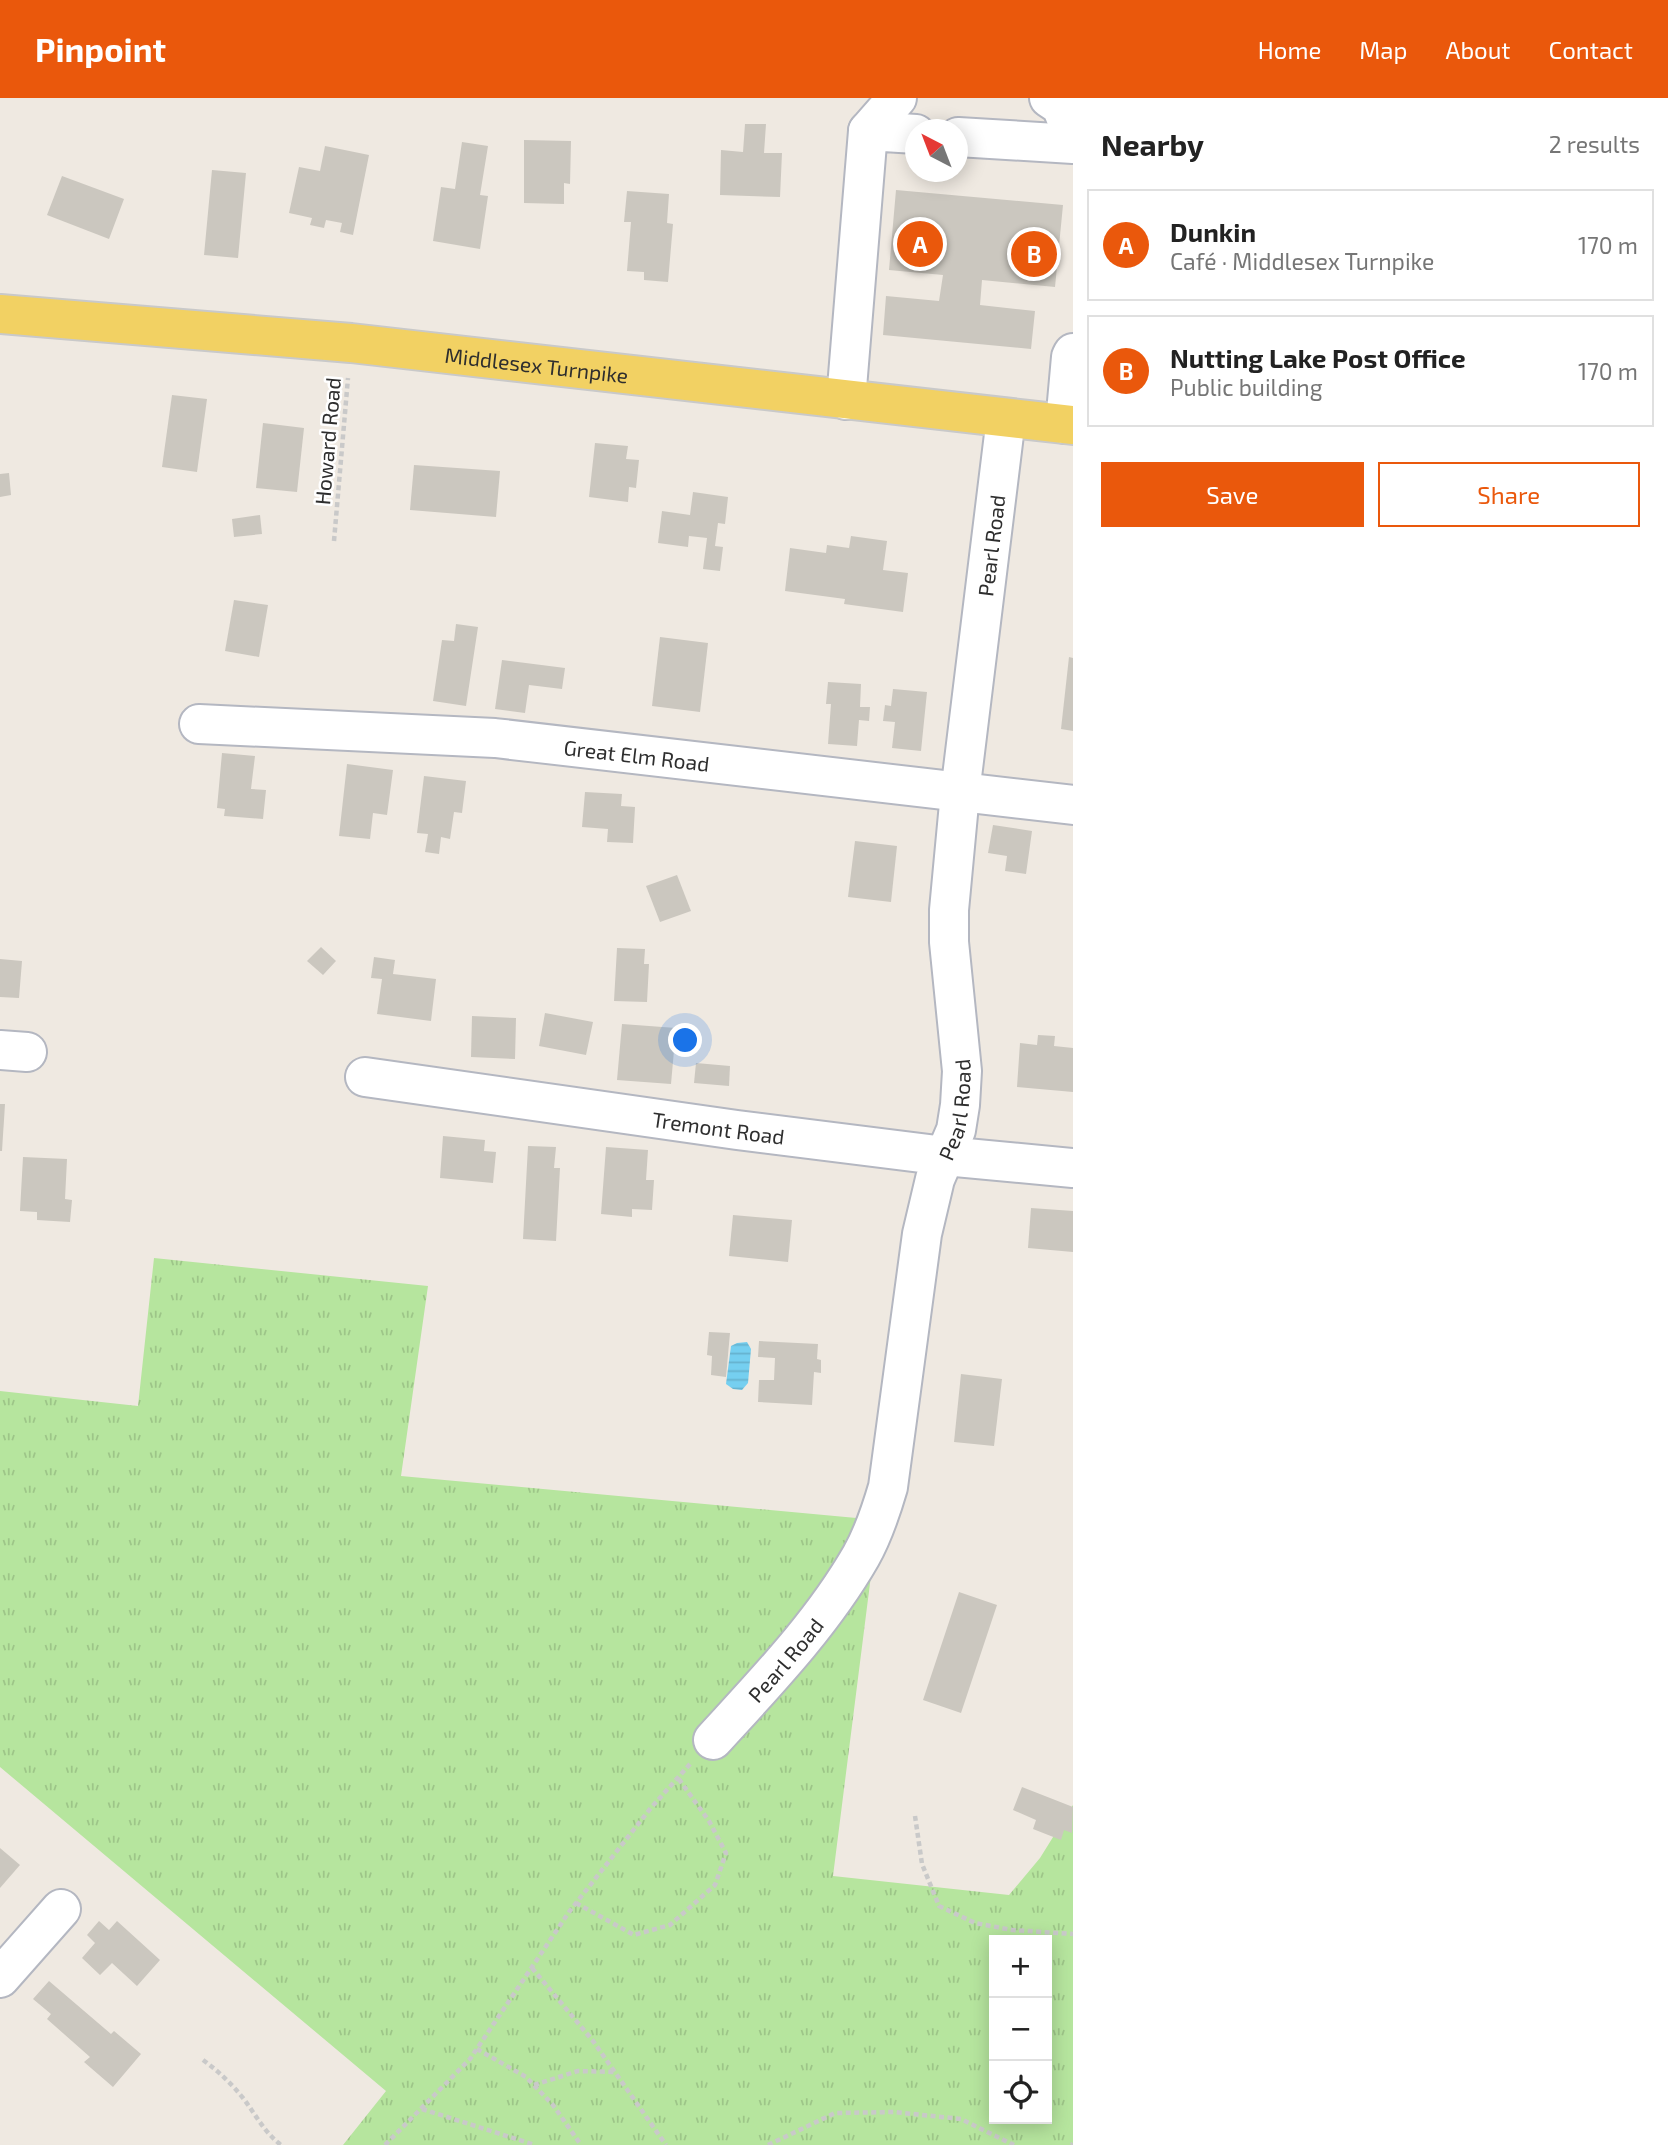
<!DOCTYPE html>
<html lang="en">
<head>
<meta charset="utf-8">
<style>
	:root { --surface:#fff; --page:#f6f6f6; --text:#222; --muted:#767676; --line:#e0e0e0; --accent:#ea580c }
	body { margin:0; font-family:"Exo 2",sans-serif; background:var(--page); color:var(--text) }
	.controls { position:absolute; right:21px; bottom:21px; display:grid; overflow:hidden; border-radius:0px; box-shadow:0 4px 18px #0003 }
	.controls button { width:63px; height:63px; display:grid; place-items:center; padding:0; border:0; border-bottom:2px solid var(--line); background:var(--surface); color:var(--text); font:35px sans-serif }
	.compass { position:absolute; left:905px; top:21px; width:63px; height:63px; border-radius:50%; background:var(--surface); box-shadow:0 4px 18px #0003; rotate:318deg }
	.you { position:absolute; left:686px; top:943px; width:24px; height:24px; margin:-18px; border:5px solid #fff; border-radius:50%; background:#1a73e8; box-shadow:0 0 0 10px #1a73e833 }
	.badge { display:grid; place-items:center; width:46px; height:46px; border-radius:50%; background:var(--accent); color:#fff; font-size:23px; font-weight:700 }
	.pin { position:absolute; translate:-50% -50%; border:4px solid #fff; box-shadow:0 2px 7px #0006 }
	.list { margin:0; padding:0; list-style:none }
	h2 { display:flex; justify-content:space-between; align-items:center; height:91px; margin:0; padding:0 28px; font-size:30px }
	h2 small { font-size:23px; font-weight:400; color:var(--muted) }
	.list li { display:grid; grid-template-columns:46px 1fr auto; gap:21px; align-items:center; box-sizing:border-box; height:112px; margin:0 14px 14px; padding:0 14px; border:2px solid var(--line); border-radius:0px }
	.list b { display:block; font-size:26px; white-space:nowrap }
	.list p { margin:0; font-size:23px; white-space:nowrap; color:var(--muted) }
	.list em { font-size:23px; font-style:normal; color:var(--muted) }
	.actions { display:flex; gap:14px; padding:21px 28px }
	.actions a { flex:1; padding:16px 0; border:2px solid var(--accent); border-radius:0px; text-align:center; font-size:24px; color:var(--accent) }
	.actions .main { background:var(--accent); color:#fff }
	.icon { flex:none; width:38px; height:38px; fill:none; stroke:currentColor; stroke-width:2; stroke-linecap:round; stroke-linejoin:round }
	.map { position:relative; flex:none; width:1073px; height:2047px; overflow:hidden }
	header { display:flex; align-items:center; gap:42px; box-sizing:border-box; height:98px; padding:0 35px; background:var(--accent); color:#fff }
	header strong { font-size:33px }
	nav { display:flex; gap:38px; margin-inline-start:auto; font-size:24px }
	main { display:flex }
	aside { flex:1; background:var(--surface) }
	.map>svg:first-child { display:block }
</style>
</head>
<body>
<header>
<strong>Pinpoint</strong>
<nav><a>Home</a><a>Map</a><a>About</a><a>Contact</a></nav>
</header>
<main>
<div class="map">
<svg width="1073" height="2047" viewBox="0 0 1073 2047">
	<defs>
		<pattern id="grass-tufts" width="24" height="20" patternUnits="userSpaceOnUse" patternTransform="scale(1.75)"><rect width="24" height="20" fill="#b6e59e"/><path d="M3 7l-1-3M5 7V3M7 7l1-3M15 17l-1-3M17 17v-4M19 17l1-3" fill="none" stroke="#9dc588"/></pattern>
		<pattern id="water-rules" width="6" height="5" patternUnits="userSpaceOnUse" patternTransform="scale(1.75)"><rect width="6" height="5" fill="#75cff0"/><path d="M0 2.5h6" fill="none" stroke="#66b2ce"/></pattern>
	</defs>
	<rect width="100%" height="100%" fill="#efe9e1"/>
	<!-- grass -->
	<path fill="url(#grass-tufts)" fill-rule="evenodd" d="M154,1160L428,1188L401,1378L878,1422L833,1778L1009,1797L1040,1760L1073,1707V2047H343L386,1993L0,1669V1293L138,1308ZM994,1842H1047V2021H994Z"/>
	<!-- water -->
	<path fill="url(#water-rules)" d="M747,1244L751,1251L748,1285L742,1292L733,1291L726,1286L731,1248L737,1245Z"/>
	<!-- building -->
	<g fill="#cbc7bf">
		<path d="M745,26H766L764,55H782L780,99L720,97L721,52L743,54Z"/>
		<path d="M524,42L571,43L570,86L564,85V106L524,105Z"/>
		<path d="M462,44L488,48L480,97L488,98L480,151L433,143L441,89L455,91Z"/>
		<path d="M325,48L369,57L353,137L340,134L342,125L326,122L324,130L310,127L312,120L289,115L299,69L320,73Z"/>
		<path d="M212,72L246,75L238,160L204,157Z"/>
		<path d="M62,78L124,101L109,141L47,117Z"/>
		<path d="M896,92L1063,107L1055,189L982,182L980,207L1035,213L1031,251L883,237L886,198L939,203L943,177L889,172Z"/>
		<path d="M627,93L669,96L667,125L673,126L668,184L644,182V174L627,173L631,124H624Z"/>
		<path d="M172,297L207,301L197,374L162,369Z"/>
		<path d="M263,325L304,330L297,394L256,390Z"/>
		<path d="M595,345L628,348L626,361L639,362L636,390L629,389L628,404L589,399Z"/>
		<path d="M414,367L500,373L496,419L410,412Z"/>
		<path d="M9,375L11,397L0,399V376Z"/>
		<path d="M693,394L728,399L725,426L718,425L715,448L723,449L720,473L703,471L707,440L689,438L688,449L658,445L662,413L690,417Z"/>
		<path d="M260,417L262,436L234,439L232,421Z"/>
		<path d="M851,438L887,443L883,472L908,475L903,514L844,506L845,501L785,493L790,450L826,455L827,447L849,450Z"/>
		<path d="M234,502L268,507L259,559L225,553Z"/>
		<path d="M456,526L478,529L466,608L433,603L442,542L454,543Z"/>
		<path d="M660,539L708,545L700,614L652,608Z"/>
		<path d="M1069,559L1073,560V633L1061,631Z"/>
		<path d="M502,562L565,570L562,591L529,587L525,615L495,611Z"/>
		<path d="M828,584L861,586L860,609H870L869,623L859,622L857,648L828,646L831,606H826Z"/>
		<path d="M893,591L927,594L921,653L892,650L895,624L883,623L885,607L891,608Z"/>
		<path d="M222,655L255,658L251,691L266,692L263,721L224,718L225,711L217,710Z"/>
		<path d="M347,666L393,672L387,717L373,715L370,741L339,738Z"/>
		<path d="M424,678L466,683L462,715L454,714L450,741L441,739L439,756L425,754L428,736L417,735Z"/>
		<path d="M585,694L622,696L621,708L635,709L633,745L607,744L608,731L582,729Z"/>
		<path d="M993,727L1032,733L1026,776L1005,773L1007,758L988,755Z"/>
		<path d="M855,743L897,748L891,804L848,799Z"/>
		<path d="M677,777L691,813L660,824L646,788Z"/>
		<path d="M321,849L336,863L323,877L307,863Z"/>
		<path d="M617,850L645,851L644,866H649L647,904L614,903Z"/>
		<path d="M374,859L395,862L393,876L436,881L431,923L377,916L382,881L371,880Z"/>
		<path d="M0,861L22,863L19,900L0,899Z"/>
		<path d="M545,915L593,924L586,957L539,948Z"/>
		<path d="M472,918L516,920L515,961L471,959Z"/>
		<path d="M622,926L676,930L671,986L617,982Z"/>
		<path d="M1038,937L1055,938L1054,948L1073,950V994L1017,989L1020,945L1037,947Z"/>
		<path d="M696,965L730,968L729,988L694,985Z"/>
		<path d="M0,1006H5L2,1053H0Z"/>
		<path d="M443,1038L485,1042L484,1053L496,1054L493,1085L440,1080Z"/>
		<path d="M528,1048L556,1049L554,1070H560L556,1143L523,1141Z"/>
		<path d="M606,1049L648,1052L646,1082H654L652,1112L632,1111V1119L601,1116Z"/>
		<path d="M23,1059L67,1061L65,1101L72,1102L70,1124L37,1122V1114L20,1113Z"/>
		<path d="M1031,1110L1073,1113V1154L1028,1150Z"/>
		<path d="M733,1117L792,1122L788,1164L729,1158Z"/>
		<path d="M709,1234L730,1235L726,1279L711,1277L712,1258L707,1257Z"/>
		<path d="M759,1243L818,1246L817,1261L821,1262V1275L814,1274L812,1307L758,1304L759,1282H774L775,1260L758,1259Z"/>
		<path d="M961,1276L1002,1281L994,1348L954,1344Z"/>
		<path d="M959,1494L997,1507L961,1615L923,1602Z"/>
		<path d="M1022,1689L1073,1709L1072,1735L1064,1732L1061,1742L1033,1731L1036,1722L1013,1712Z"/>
		<path d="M0,1750L20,1767L0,1790Z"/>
		<path d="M99,1823L109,1832L117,1823L160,1862L137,1888L112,1865L100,1877L82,1860L95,1845L87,1837Z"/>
		<path d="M49,1883L111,1936L114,1933L141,1956L113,1989L84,1964L90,1959L47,1921L51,1916L33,1901Z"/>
	</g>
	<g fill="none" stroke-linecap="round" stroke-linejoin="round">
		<!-- minor casing -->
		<g stroke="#b4b7c1" stroke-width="42">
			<g id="minor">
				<path d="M1049,0L1061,8L1073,38"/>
				<path d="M868,33L897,0"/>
				<path d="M958,39L1073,46"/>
				<path d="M846,302L868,33L916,36"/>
				<path d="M1065,326L1071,259L1073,255"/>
				<path id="s1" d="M199,626L495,640L1073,707"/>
				<path d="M0,952L27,954"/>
				<path id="s2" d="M365,979L737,1032L945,1058L1073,1070"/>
				<path id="s3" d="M713,1642C766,1584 822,1526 861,1458C873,1437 881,1413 888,1389L922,1136L935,1081L956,1032L960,1007L962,973L949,844V812L960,695L1006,320"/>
				<path d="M0,1880L61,1811"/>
			</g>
		</g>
		<!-- major casing -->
		<g stroke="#c9c9c9" stroke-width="42">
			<g id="major">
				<path id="s4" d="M0,216L351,245L1073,327"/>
			</g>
		</g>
		<!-- path -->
		<g stroke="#c9c9c9" stroke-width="4.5" stroke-dasharray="5 3.5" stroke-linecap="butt">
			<path d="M334,443L348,280"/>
			<path d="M915,1718L922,1766L939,1808L975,1825L1012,1832L1073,1836"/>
			<path d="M576,1805L634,1837L670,1827L715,1787L726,1755L709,1723L678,1680"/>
			<path d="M532,1870L593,1943L666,2047"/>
			<path d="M477,1951L526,1979L553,2007L581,2047"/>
			<path d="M203,1962C218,1973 231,1985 243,2000C256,2017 264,2034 281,2047"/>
			<path d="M534,1987L578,1973L615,1974"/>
			<path d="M422,2011L535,2047"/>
			<path d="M385,2047L470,1961L569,1814L650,1711L690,1666"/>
			<path d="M768,2047L835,2015L894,2014L961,2021L1014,2047"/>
			<path d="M1071,2047L1073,2046"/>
		</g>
		<!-- minor -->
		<use href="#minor" stroke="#fff" stroke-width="38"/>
		<!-- major -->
		<use href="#major" stroke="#f2d163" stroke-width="38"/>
	</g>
	<g text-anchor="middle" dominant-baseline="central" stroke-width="5" stroke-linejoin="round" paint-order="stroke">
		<!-- street labels -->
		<g font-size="21" fill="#2e2e2e" stroke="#fff">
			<text stroke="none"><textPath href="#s4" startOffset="539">Middlesex Turnpike</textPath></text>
			<text transform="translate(327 343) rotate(-85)">Howard Road</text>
			<text stroke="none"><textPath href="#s3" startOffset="1264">Pearl Road</textPath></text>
			<text stroke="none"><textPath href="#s1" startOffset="439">Great Elm Road</textPath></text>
			<text stroke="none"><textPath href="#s3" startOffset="696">Pearl Road</textPath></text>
			<text stroke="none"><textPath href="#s2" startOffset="357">Tremont Road</textPath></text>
			<text stroke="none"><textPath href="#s3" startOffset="108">Pearl Road</textPath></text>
		</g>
	</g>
</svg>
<div class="controls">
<button>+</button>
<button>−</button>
<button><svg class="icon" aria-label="locate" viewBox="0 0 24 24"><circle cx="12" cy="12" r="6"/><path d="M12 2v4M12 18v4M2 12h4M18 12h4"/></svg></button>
</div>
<svg class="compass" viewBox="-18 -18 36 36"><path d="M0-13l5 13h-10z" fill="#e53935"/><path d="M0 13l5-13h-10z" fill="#767676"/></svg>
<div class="you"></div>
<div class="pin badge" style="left:920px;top:146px">A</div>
<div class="pin badge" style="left:1034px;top:156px">B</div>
</div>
<aside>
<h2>Nearby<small>2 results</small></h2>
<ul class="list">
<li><span class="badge">A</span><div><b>Dunkin</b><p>Café · Middlesex Turnpike</p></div><em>170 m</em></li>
<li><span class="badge">B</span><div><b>Nutting Lake Post Office</b><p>Public building</p></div><em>170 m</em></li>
</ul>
<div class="actions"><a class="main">Save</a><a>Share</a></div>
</aside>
</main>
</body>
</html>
